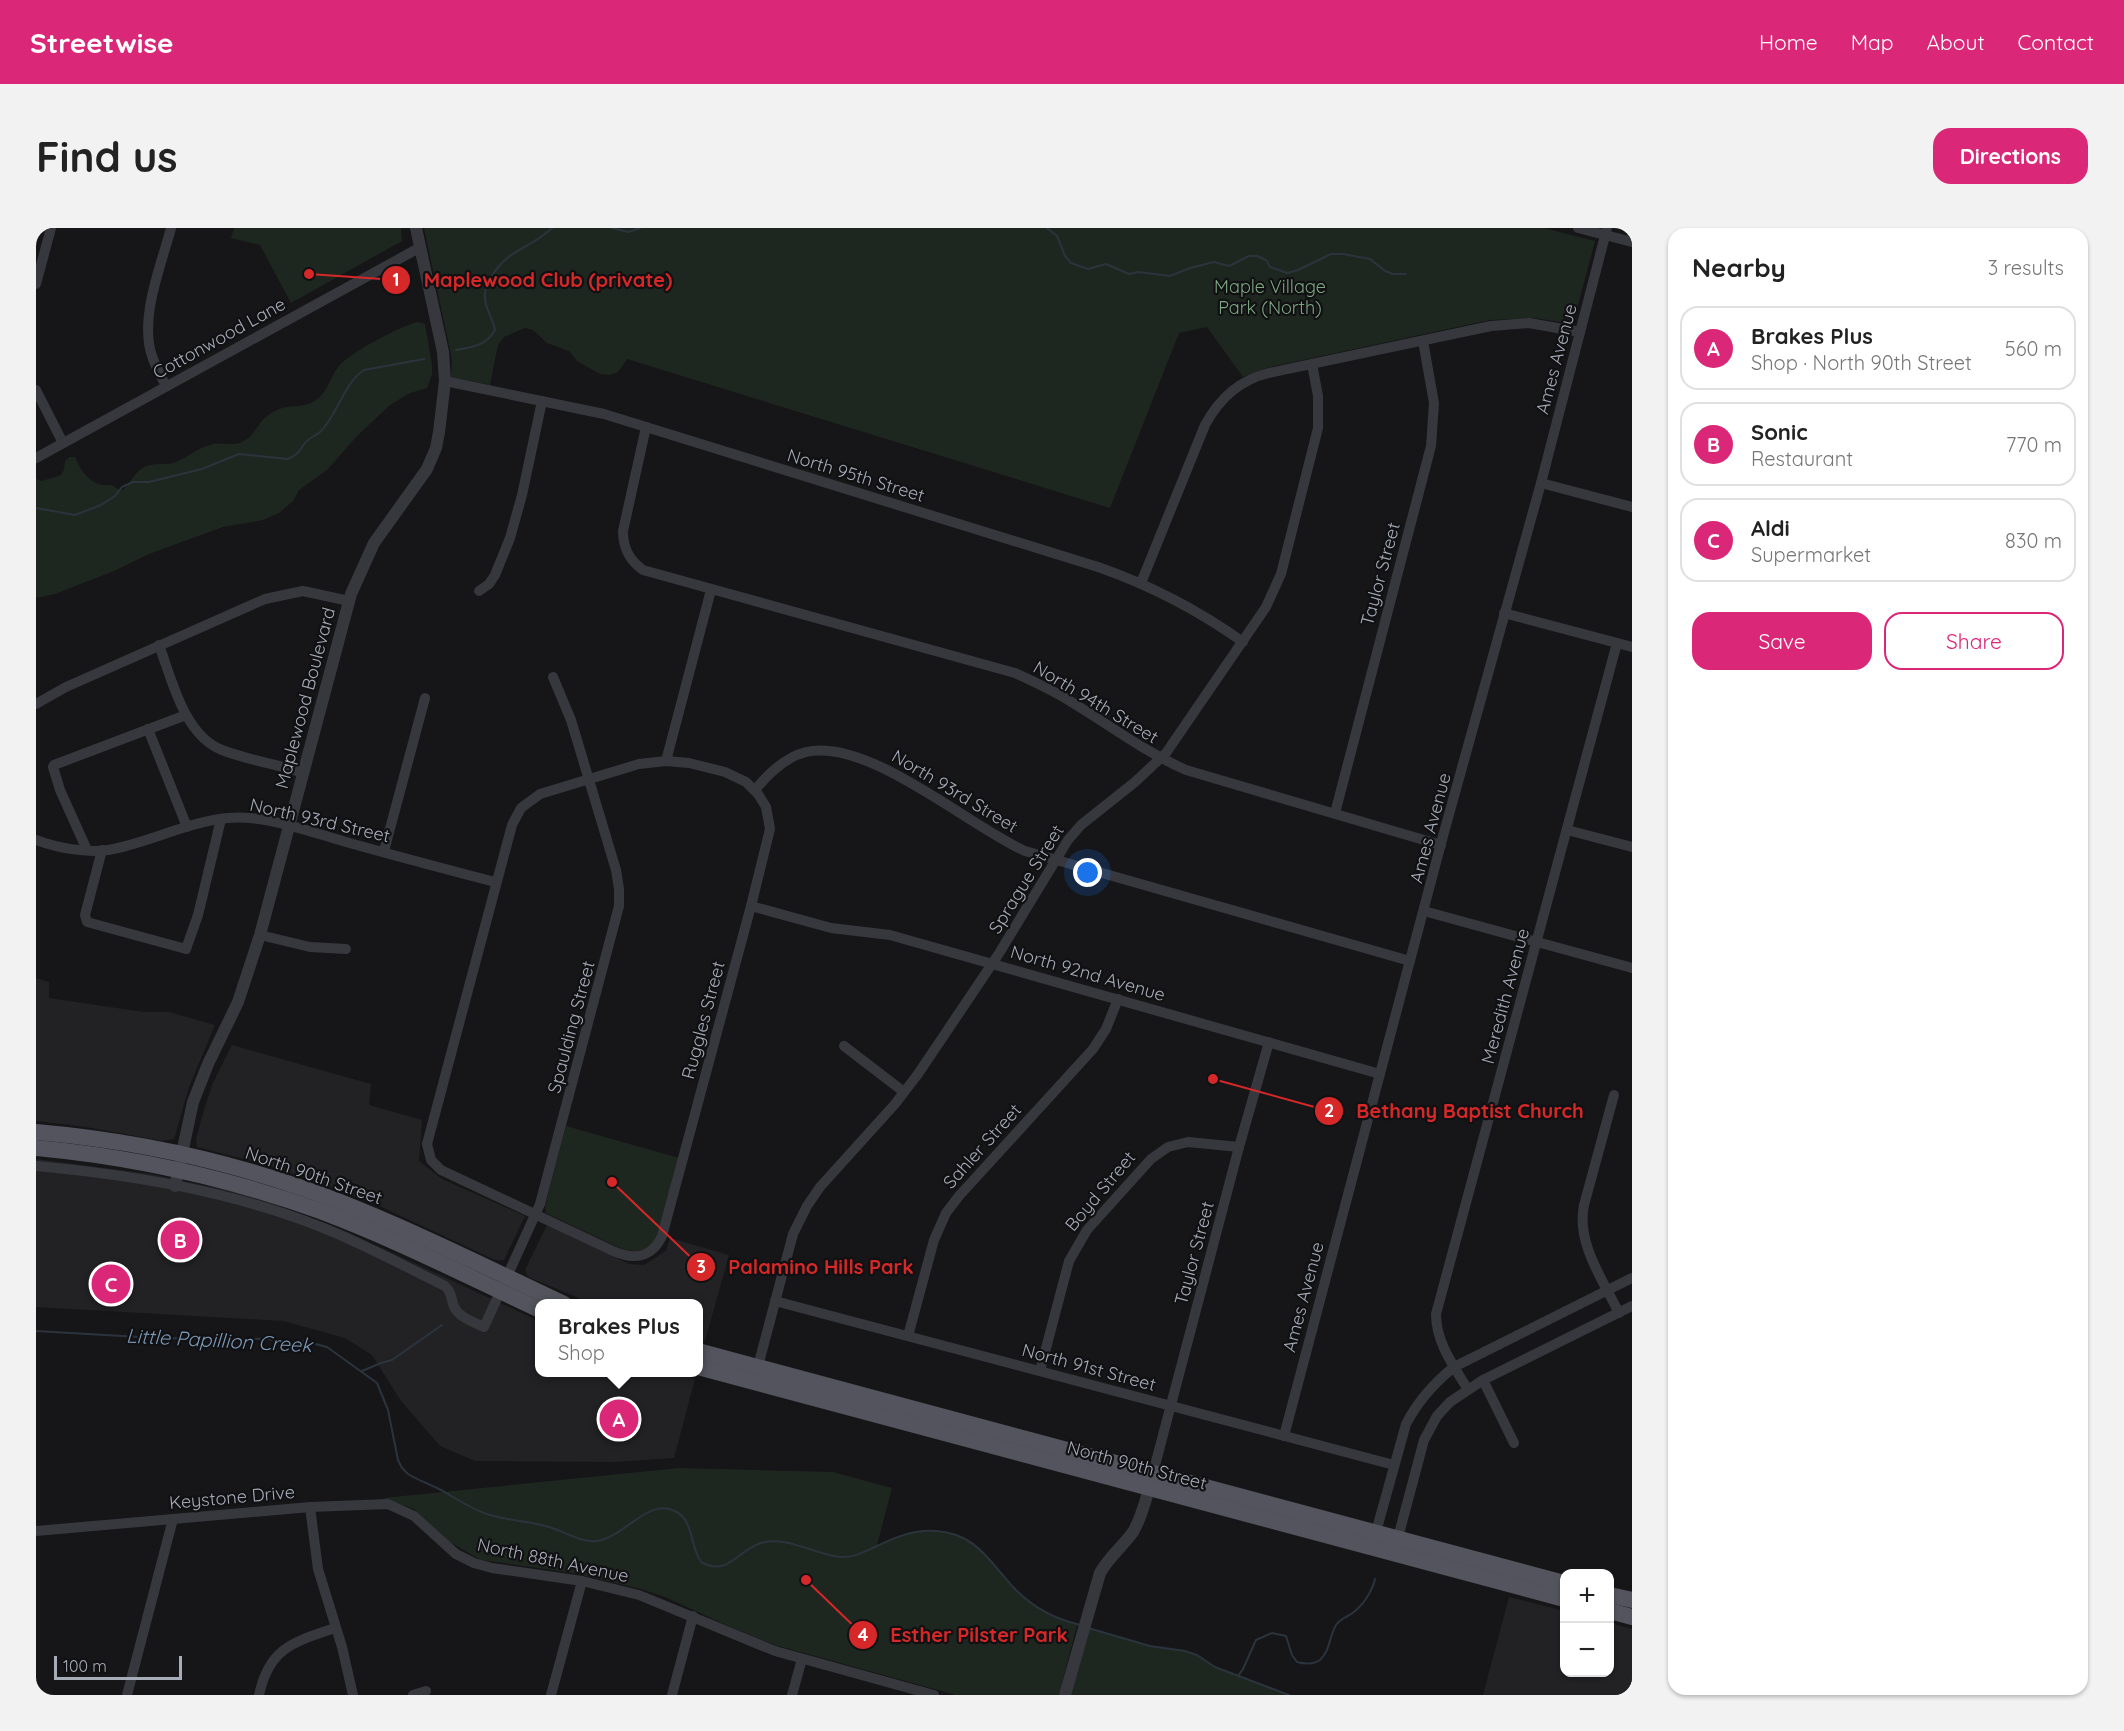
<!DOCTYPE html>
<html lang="en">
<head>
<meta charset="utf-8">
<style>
	:root { --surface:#fff; --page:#f2f2f2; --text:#222; --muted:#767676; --line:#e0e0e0; --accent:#db2777 }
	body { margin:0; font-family:Quicksand,sans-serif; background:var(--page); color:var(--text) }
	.controls { position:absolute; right:18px; bottom:18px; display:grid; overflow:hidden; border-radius:12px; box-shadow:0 2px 4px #0004 }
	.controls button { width:54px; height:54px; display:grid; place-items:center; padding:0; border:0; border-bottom:2px solid var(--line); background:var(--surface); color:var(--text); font:30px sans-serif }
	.scale { position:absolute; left:18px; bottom:15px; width:128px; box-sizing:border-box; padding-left:6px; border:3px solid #a7acb9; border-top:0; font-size:16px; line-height:21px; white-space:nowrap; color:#a7acb9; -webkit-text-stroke:4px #111113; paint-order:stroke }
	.you { position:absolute; left:1052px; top:645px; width:21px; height:21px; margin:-15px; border:4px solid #fff; border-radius:50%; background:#1a73e8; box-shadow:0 0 0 9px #1a73e833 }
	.badge { display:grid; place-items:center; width:39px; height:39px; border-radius:50%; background:var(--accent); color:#fff; font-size:20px; font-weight:700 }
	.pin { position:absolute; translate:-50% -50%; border:3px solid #fff; box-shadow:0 2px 6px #0006 }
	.popup { position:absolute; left:499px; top:1071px; width:168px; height:78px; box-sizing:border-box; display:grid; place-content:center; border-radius:12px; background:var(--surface); filter:drop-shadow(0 2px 4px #0005); font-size:20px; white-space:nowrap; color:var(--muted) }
	.popup b { font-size:22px; color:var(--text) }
	.popup::after { content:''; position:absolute; left:50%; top:100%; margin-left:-12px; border:12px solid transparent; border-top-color:var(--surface) }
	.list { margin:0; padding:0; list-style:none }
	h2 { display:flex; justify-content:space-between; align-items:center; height:78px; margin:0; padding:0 24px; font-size:26px }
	h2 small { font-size:20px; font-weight:400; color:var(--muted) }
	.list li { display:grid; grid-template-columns:39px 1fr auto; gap:18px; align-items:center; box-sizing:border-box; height:84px; margin:0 12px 12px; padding:0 12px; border:2px solid var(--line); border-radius:18px }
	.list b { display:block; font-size:22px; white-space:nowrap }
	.list p { margin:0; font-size:20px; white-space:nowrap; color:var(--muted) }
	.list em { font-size:20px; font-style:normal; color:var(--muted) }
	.actions { display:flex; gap:12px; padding:18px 24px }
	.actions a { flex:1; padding:14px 0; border:2px solid var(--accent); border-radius:18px; text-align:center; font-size:21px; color:var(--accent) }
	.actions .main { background:var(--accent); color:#fff }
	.map { position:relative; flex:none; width:1596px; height:1467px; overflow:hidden; border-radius:18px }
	header { display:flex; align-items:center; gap:36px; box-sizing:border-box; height:84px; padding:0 30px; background:var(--accent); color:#fff }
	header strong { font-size:28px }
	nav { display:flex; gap:33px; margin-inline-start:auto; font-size:21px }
	.intro { display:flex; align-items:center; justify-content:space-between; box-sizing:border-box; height:144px; padding:0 36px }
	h1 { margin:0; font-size:42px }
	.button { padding:15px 27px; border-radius:18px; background:var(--accent); color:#fff; font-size:21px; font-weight:700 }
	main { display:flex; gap:36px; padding:0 36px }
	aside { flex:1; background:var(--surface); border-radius:18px; box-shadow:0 2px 4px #0004 }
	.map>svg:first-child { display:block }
</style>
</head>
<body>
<header>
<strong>Streetwise</strong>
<nav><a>Home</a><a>Map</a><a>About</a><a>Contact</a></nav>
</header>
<div class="intro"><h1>Find us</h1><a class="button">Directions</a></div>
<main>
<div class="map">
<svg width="1596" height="1467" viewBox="0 0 1596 1467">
	<rect width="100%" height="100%" fill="#161618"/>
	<!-- built -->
	<g fill="#222225">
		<path d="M0,750L13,754V770L108,784H133L179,797L153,859L138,911L127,913L50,899L0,893Z"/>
		<path d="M196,817L335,856L333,877L386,892L383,933L406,951L489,988L468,1032H459L337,975L283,955L232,937L161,919L160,911L168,882L176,857Z"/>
		<path d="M0,931L115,946L200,964L242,977L307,1002L503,1093L504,1144H640L659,1151L638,1230L578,1234L439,1233L404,1218L365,1173L336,1127L309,1110L247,1093L0,1079Z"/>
		<path d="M511,997L593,1036L608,1037L630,1023L634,1010L693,1027L669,1113H663L662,1076L555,1075L492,1049L489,1042Z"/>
		<path d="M1473,1369L1528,1383V1444H1574V1395L1596,1401V1467H1447Z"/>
	</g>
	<!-- green -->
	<g fill="#1e271f">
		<path d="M198,0H365L366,13L255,75L224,17L195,10Z"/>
		<path d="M388,0H1508L1559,13L1537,96L1499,90L1454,92L1234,139L1207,149L1171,99L1143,105L1074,280L591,131L582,144L574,147L564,146L541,133L533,123L511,115L497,102L489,100L468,109L462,117L454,157L415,149L416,132L413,117Z"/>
		<path d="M382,94L389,96L396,137V146L391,160L374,165L354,177L322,207L291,242L263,262L257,273L243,285L227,292L187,299L113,326L78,343L19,366L0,370V251L6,253L25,247L28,242L29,233L34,229H39C47,247 56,259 76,257L81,261L87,262C94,255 99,244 108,239C118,234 131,238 140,234C154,228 161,220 177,216C187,214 198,219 208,213C221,206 222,190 241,182C254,176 268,181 280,172C292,164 294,149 303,138C312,126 366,97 382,94Z"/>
		<path d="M530,898L643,930L620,1012C611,1023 599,1025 586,1021L510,985L509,978Z"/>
		<path d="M643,1240L797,1244L856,1260L841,1317C856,1312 870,1304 885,1303C940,1297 949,1333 981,1364C999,1381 1018,1391 1041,1397L1023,1467H920L739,1417L690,1397L629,1369L605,1361L537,1345L445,1332L414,1314L378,1281L347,1270Z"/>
		<path d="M1054,1401L1114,1418L1149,1423L1161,1427L1179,1439L1253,1467H1035Z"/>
	</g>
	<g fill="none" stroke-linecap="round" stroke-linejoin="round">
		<!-- stream -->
		<g stroke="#2b343d" stroke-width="2">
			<path d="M576,0L592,4L604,0"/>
			<path d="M1011,0L1021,8L1029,28L1035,35L1052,41L1070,36L1093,46L1102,44L1134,48L1154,40L1178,34L1193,38L1213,28H1221L1230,32L1234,39L1251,45L1262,42L1295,26H1307L1334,31L1349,43L1357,46H1370"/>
			<path d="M420,122C436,119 450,118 459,102C457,91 450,82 449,71C448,63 451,56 455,49C475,18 493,22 516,0"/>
			<path d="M0,280L39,287L65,277L79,268L86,259L97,254H113L166,241L203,226L251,231C261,228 263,223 269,215C273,210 279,208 284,204C302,187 307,156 328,142L388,131"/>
			<path d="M0,1103L121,1110L232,1111L255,1115L268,1113L291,1119L341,1155L352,1182L362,1232L366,1240L372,1246C383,1253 394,1256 405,1262C421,1271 436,1282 454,1287C474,1293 494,1293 513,1299C528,1303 545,1315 561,1313C587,1310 613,1269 639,1283C658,1292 654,1319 665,1334C693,1349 700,1323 725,1315C748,1307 781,1327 804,1329C817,1330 828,1324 839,1319C857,1310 878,1301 900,1303C943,1306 954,1336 981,1363C999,1381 1019,1391 1044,1397"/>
			<path d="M326,1143L345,1135L356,1132L406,1097"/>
			<path d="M1052,1400L1114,1418L1149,1423L1161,1427L1179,1439L1253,1467"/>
			<path d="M1202,1448L1207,1441L1220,1412L1236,1405L1250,1408L1256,1427L1261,1434C1269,1436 1277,1437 1284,1432C1294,1423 1293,1409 1300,1397C1304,1391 1309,1390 1315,1386C1326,1379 1336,1364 1339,1351"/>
		</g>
		<!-- minor -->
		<g stroke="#37383e" stroke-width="10">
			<path d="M1542,0L1596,14"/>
			<path d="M0,56L15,0"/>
			<path d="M409,153L568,186L1062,339C1114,357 1162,382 1207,414"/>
			<path d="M130,158C125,148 119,138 116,128C103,90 125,38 135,0"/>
			<path d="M0,162L27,215"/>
			<path d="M610,199L587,303C587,320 593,332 607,342L979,445C999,454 1019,463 1037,475C1075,498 1109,524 1150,542L1405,617"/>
			<path d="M0,230L383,20"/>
			<path d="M1505,255L1596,279"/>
			<path d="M1105,355L1169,197C1183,171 1203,152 1233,145L1455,98L1493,95L1544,104"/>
			<path d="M443,363L453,356L459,347L474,310L486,267L506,173"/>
			<path d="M1468,385L1596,419"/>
			<path d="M123,417C136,452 148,507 186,522C212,532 240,536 267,545"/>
			<path d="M0,476L30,459L229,371L267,363L313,373"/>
			<path d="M112,501L151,599"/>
			<path d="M630,533L653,535L689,544L710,554L722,566L730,579L734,601L715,678L626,1008C616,1030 597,1032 577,1023L405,942L395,932L391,916L476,597L485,580L504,566L603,536Z"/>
			<path d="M630,533L675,362"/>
			<path d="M719,562C732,546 749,529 770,524C833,510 931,597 989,623L1374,733"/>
			<path d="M1299,585L1395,218L1398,175L1387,113"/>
			<path d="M1531,602L1596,619"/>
			<path d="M0,612C21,620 49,625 72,622C119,614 164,586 213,590C246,593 279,605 310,614C360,628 409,641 459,654"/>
			<path d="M51,622L24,562L17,539L18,537L150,487"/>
			<path d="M66,622L49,687L51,694L150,721L162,687L185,591"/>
			<path d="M348,623L389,470"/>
			<path d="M715,678L795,700L854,707L1344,846"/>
			<path d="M1388,683L1596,740"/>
			<path d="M224,707L274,719L310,721"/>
			<path d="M808,818L868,864"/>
			<path d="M1578,867L1548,977C1540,1015 1567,1052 1583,1085"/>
			<path d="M0,938C97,947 194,963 285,999C328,1016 368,1038 409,1058C415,1064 415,1068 417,1076C421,1089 437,1094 448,1099L504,976L583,678V661L580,642L535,492L517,449"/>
			<path d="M739,1073L1358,1237"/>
			<path d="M872,1108L898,1012L910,985L923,968L1057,821L1070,801L1082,771"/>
			<path d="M721,1142L757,1006L771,978L784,959L859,876L882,846L962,727L1032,612L1045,597L1099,554L1130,525L1230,379L1245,346L1282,200V168L1276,136"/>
			<path d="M1004,1143L1033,1033L1051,1002L1115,931L1132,919L1152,914L1203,919"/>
			<path d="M1447,1152L1478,1215"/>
			<path d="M1431,1160C1417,1137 1400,1114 1400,1086L1581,415"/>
			<path d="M1248,1208L1407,608L1505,255L1571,0"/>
			<path d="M1117,1245L1203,919L1233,814"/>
			<path d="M274,1279L282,1341L306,1419L317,1467"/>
			<path d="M0,1303L274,1279L352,1276L378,1288L420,1326L438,1335L456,1340L546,1353L603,1367L739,1423L898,1467"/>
			<path d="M1338,1311L1370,1196C1382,1173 1398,1155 1418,1139L1596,1050"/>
			<path d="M1360,1317L1388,1212L1401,1188L1414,1174L1447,1152L1596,1078"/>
			<path d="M91,1467L137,1291"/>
			<path d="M223,1467C233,1420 257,1414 299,1400"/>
			<path d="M377,1467L390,1463"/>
			<path d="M515,1467L546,1353"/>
			<path d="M636,1467L657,1388"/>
			<path d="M756,1467L766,1431"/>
		</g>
		<!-- tertiary -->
		<g stroke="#37383e" stroke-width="12">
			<path d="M139,958L157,874L172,836L202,774L224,707L315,366L338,315L391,241L400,220L403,204L409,153L407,124L380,0"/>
			<path d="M1029,1467L1064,1345C1073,1329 1087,1318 1097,1304C1106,1289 1110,1270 1115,1254"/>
		</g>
		<!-- primary -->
		<g stroke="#53545d" stroke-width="16">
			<path d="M0,904C104,913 207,936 304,974C380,1004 454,1041 528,1076"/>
			<path d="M0,920C97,929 192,950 284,983C359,1011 431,1048 504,1082"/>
			<path d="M662,1123L1528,1355"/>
			<path d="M662,1139L1528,1371"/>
			<path d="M1574,1367L1596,1372"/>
			<path d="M1574,1383L1596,1389"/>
		</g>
	</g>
	<g text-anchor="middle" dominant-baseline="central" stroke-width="4.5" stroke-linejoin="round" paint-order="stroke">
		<!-- park labels -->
		<g font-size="18" fill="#7da682" stroke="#111113">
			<text x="1234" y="58">Maple Village<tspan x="1234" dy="21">Park (North)</tspan></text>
		</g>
		<!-- street labels -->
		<g font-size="18" fill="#a7acb9" stroke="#111113">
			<text transform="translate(183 110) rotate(-29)">Cottonwood Lane</text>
			<text transform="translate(1520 131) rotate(-75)">Ames Avenue</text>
			<text transform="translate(820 247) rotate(17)">North 95th Street</text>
			<text transform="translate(1344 346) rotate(-75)">Taylor Street</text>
			<text transform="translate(269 470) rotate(-75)">Maplewood Boulevard</text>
			<text transform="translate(1060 474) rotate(31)">North 94th Street</text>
			<text transform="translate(919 563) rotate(31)">North 93rd Street</text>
			<text transform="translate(284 592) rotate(13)">North 93rd Street</text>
			<text transform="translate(1394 600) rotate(-75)">Ames Avenue</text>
			<text transform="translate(990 651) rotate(-58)">Sprague Street</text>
			<text transform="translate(1052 745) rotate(16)">North 92nd Avenue</text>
			<text transform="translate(1469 768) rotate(-75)">Meredith Avenue</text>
			<text transform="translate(667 792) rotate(-75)">Ruggles Street</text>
			<text transform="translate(535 799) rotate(-75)">Spaulding Street</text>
			<text transform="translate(946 918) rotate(-48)">Sahler Street</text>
			<text transform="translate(278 947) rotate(19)">North 90th Street</text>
			<text transform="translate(1064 963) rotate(-50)">Boyd Street</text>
			<text transform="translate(1158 1025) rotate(-75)">Taylor Street</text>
			<text transform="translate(1267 1069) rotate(-75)">Ames Avenue</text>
			<text transform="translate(1053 1139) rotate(15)">North 91st Street</text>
			<text transform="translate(1101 1237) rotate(15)">North 90th Street</text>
			<text transform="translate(196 1269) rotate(-5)">Keystone Drive</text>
			<text transform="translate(517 1332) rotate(12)">North 88th Avenue</text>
		</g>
		<!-- water labels -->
		<g font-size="20" font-style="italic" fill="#7c98b7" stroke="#111113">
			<text transform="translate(183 1112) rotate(3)">Little Papillion Creek</text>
		</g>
	</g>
	<!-- callouts -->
	<path fill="none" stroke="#d62828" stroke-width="2" d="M273 46L360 52M1177 851L1293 883M576 954L665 1039M770 1352L827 1407"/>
	<g fill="#d62828" stroke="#111113" stroke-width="2">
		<circle cx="273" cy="46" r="6"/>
		<circle cx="1177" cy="851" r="6"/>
		<circle cx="576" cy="954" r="6"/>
		<circle cx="770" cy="1352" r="6"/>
		<circle cx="360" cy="52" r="15"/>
		<circle cx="1293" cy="883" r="15"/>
		<circle cx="665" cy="1039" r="15"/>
		<circle cx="827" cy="1407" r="15"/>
	</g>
	<g font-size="18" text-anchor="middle" font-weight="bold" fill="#fff">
		<text x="360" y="58">1</text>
		<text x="1293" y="889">2</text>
		<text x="665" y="1045">3</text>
		<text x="827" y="1413">4</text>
	</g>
	<g font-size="20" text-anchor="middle" font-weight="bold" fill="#d62828" stroke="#111113" stroke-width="4.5" stroke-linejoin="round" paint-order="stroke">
		<text x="512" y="59">Maplewood Club (private)</text>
		<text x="1434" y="890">Bethany Baptist Church</text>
		<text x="785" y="1046">Palamino Hills Park</text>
		<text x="943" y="1414">Esther Pilster Park</text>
	</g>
</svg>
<div class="controls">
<button>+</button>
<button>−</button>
</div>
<div class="scale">100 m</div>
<div class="you"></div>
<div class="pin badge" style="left:583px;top:1191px">A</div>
<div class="popup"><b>Brakes Plus</b>Shop</div>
<div class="pin badge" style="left:144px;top:1012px">B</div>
<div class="pin badge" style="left:75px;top:1056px">C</div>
</div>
<aside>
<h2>Nearby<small>3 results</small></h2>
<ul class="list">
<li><span class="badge">A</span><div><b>Brakes Plus</b><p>Shop · North 90th Street</p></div><em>560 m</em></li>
<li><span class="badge">B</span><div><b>Sonic</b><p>Restaurant</p></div><em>770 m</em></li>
<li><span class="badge">C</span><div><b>Aldi</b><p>Supermarket</p></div><em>830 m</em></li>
</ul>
<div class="actions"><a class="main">Save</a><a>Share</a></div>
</aside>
</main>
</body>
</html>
